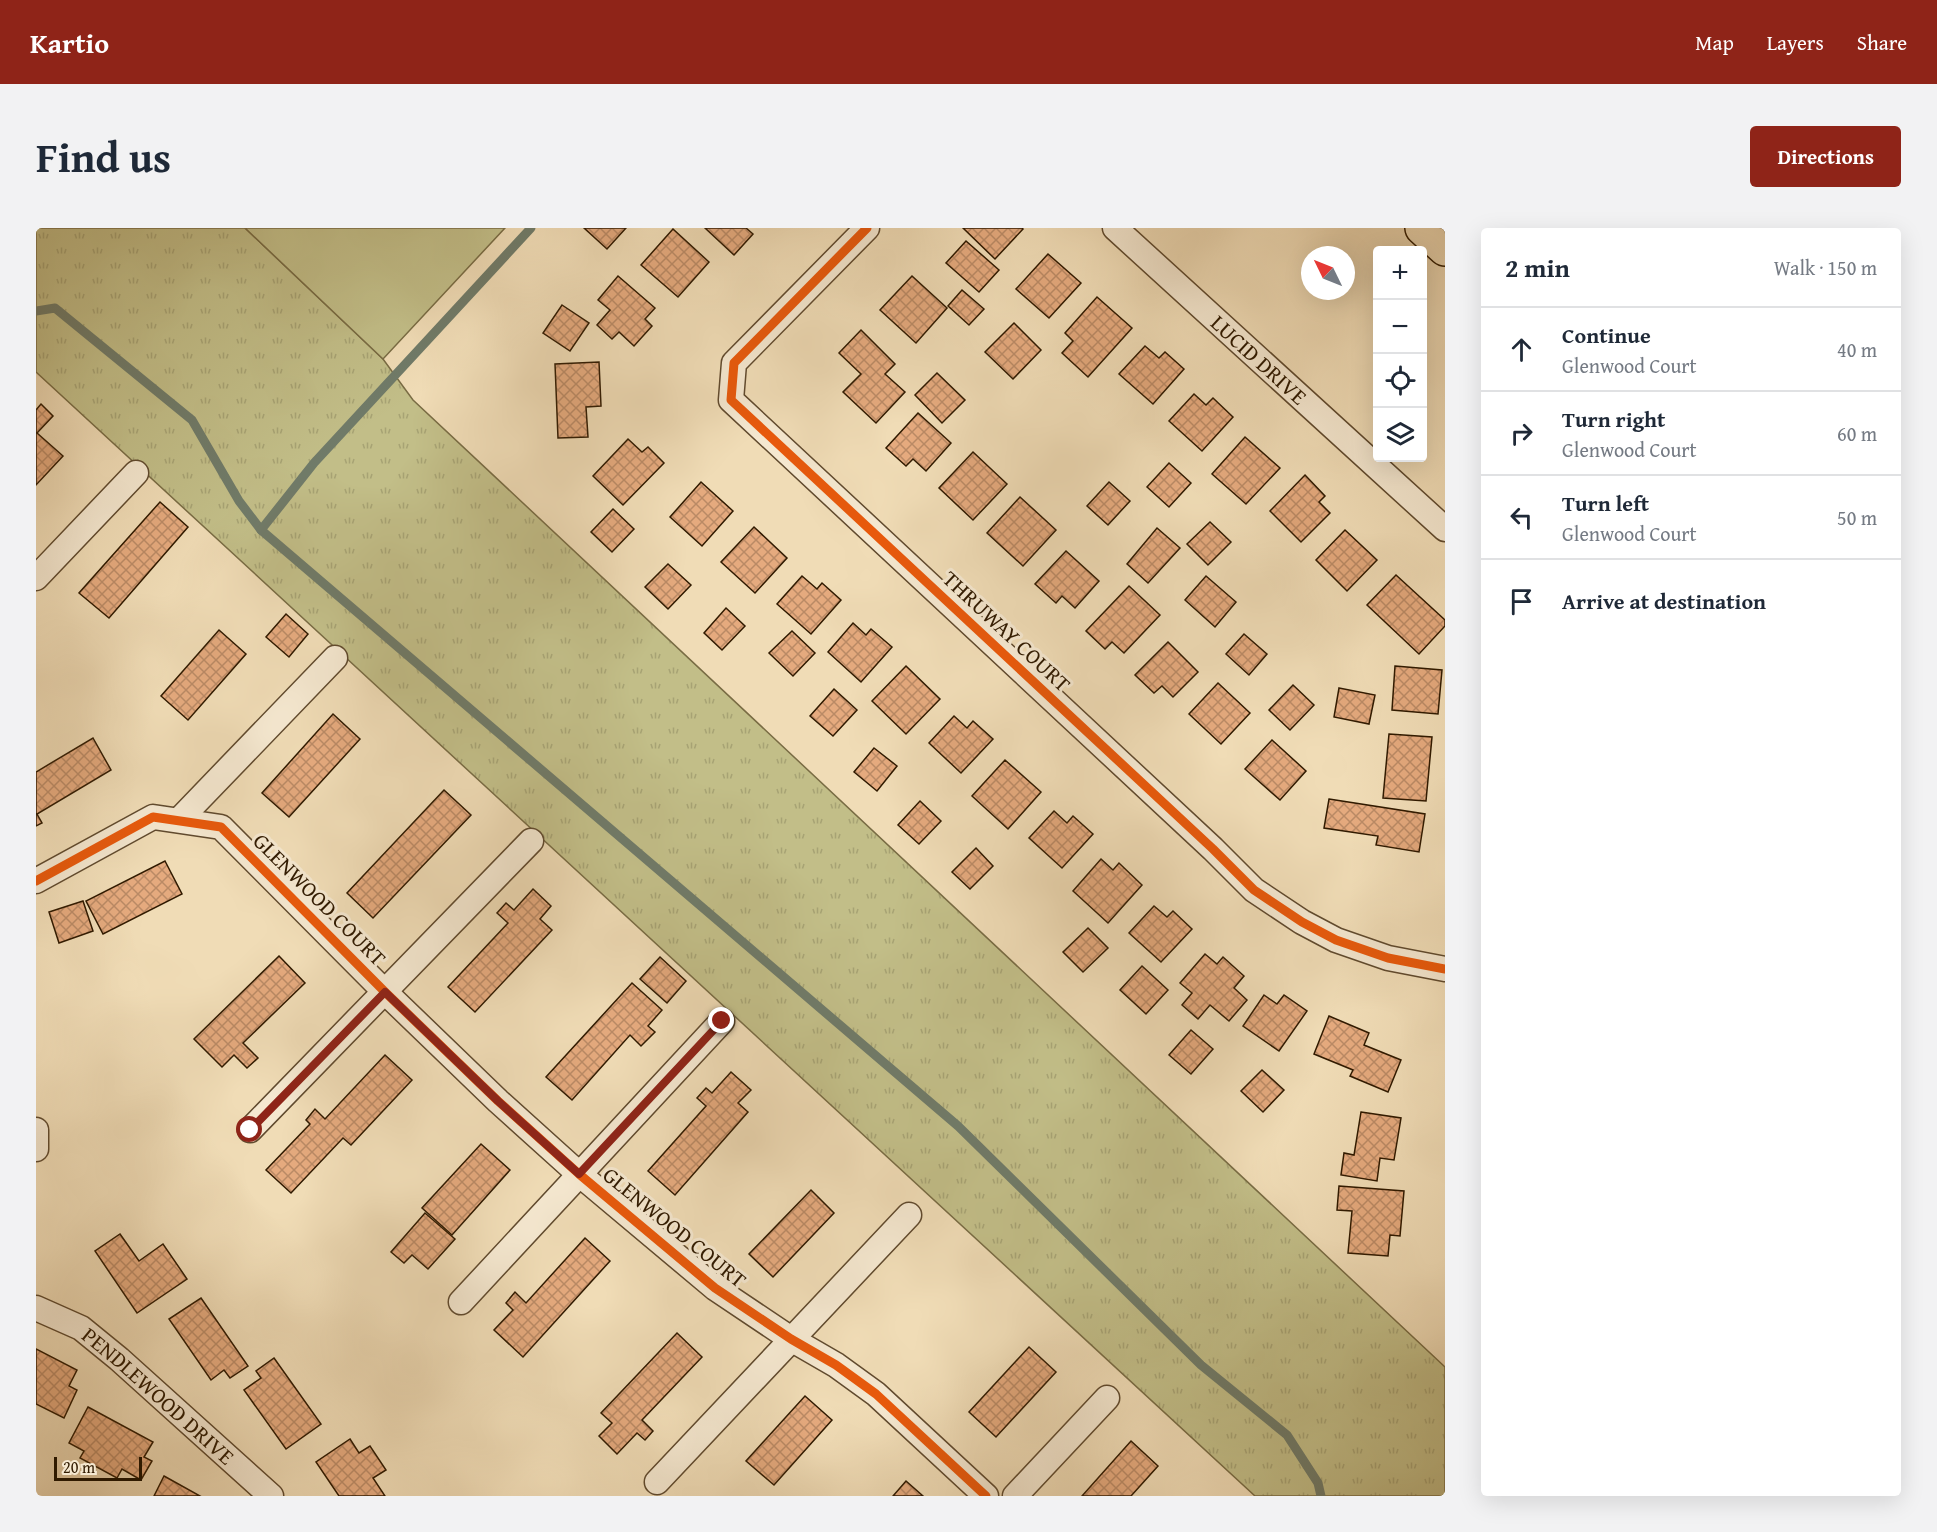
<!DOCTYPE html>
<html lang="en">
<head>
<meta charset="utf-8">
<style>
	:root { --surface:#fff; --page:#f2f2f3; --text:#1f2937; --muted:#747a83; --line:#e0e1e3; --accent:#8f2418 }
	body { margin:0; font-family:"Gentium Book Plus",serif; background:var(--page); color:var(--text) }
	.controls { position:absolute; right:18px; top:18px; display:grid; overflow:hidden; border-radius:6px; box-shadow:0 6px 24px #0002 }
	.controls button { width:54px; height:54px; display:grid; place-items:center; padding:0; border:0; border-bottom:2px solid var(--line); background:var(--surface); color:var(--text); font:30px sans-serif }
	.compass { position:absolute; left:1265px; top:18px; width:54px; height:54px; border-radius:50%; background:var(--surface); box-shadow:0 6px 24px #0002; rotate:313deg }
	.scale { position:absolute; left:18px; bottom:15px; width:88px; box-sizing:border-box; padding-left:6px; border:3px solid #301a00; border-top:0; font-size:16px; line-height:21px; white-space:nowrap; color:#301a00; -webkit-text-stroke:4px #f5e8d0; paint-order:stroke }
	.stop { position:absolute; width:18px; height:18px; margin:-14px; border:4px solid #8f2418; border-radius:50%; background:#fff }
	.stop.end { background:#8f2418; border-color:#fff; box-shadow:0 2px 6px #0008 }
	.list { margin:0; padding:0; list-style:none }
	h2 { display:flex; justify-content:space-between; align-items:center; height:78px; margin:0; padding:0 24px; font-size:26px }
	h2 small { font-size:20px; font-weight:400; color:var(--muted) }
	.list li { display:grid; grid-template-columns:39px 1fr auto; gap:18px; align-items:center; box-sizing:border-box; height:84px; padding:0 24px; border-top:2px solid var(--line) }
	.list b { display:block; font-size:22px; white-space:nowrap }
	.list p { margin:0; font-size:20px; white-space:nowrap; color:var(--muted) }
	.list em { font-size:20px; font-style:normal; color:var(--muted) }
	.icon { flex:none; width:33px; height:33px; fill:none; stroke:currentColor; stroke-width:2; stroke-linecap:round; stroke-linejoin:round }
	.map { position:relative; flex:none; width:1409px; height:1268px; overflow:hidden; border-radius:6px }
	header { display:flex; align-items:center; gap:36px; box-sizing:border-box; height:84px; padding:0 30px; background:var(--accent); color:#fff }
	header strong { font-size:28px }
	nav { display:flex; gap:33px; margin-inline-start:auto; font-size:21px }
	.intro { display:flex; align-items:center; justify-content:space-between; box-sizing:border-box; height:144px; padding:0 36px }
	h1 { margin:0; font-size:42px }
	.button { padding:15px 27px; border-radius:6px; background:var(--accent); color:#fff; font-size:21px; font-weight:700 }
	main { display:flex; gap:36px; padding:0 36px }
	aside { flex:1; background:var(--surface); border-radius:6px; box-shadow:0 6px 24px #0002 }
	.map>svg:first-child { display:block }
</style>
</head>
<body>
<header>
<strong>Kartio</strong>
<nav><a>Map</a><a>Layers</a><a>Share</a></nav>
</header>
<div class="intro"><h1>Find us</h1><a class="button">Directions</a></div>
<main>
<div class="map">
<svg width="1409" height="1268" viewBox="0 0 1409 1268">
	<defs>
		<pattern id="grass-tufts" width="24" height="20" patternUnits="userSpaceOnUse" patternTransform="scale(1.5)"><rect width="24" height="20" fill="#c2be88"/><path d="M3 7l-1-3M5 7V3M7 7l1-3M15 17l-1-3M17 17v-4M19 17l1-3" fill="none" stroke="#a7a374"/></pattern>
		<pattern id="building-cross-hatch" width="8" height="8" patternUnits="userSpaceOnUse" patternTransform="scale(1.5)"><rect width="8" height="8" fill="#e5aa7e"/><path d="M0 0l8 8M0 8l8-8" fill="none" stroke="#ba8a65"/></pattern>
	</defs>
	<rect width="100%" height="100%" fill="#f0dcb6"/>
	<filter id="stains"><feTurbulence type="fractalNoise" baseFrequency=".00333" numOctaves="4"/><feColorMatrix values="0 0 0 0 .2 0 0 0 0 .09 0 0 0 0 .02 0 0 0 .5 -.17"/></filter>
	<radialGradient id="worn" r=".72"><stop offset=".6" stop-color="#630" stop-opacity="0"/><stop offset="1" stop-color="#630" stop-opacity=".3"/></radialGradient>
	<!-- grass -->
	<path fill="url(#grass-tufts)" stroke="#796c44" stroke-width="1.5" d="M0,0H209L347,131L377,172L1409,1139V1268H1219L0,144Z"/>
	<!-- green -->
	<path fill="#c2be88" stroke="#796c44" stroke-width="1.5" d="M209,0H469L347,131Z"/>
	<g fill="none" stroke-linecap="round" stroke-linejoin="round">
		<!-- stream -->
		<g stroke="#707b69" stroke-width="9">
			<path d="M0,83L19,80L156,192L203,273L225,302L922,898L1165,1137L1251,1207L1282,1255L1285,1268"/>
			<path d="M225,302L278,235L495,0"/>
		</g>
	</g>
	<!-- building -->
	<g fill="url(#building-cross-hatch)" stroke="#301a00" stroke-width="1.5">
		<path d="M548,0H590L571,21Z"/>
		<path d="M669,0H710L717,6L698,27Z"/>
		<path d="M927,0H986L987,1L959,31Z"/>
		<path d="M637,1L673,34L642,69L605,37Z"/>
		<path d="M930,13L963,42L943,64L910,35Z"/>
		<path d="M1012,26L1045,55L1013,90L980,61Z"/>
		<path d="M582,48L619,80L609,91L616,98L598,118L583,104L576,111L561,97L574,82L562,72Z"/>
		<path d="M876,48L911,80L880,115L844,82Z"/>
		<path d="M926,62L948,81L933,97L912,78Z"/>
		<path d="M1061,69L1096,100L1052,149L1026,125L1037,113L1029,105Z"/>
		<path d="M526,77L553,95L534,123L507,105Z"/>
		<path d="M978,95L1005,122L977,151L949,124Z"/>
		<path d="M825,102L859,136L849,146L869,164L840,195L807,164L825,146L803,125Z"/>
		<path d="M1109,118L1123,130L1129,124L1148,141L1117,176L1083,146Z"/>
		<path d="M563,134L565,178L550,179L552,209L522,210L519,136Z"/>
		<path d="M901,145L929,172L906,195L879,167Z"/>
		<path d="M1158,166L1170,177L1177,170L1197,189L1166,223L1133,193Z"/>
		<path d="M5,176L17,188L1,205L27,228L0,257V182Z"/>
		<path d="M882,185L915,215L890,243L877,231L870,238L850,220Z"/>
		<path d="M1209,209L1244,240L1210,276L1176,246Z"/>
		<path d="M592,211L606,224L612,219L628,235L587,277L557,248Z"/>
		<path d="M937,224L971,256L937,292L903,260Z"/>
		<path d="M1133,235L1155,255L1133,279L1111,259Z"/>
		<path d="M1269,247L1289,268L1283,274L1294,285L1265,314L1234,283Z"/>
		<path d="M665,254L697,283L666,318L634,289Z"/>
		<path d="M1073,254L1094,273L1072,297L1051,278Z"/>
		<path d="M984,269L1020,302L987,338L951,305Z"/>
		<path d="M124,274L152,299L73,390L43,365Z"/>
		<path d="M577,281L598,301L576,324L555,304Z"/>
		<path d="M1174,294L1195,314L1172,337L1151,316Z"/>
		<path d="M718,299L751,330L719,365L685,334Z"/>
		<path d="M1121,300L1144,320L1112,355L1091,336Z"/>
		<path d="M1309,302L1341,332L1311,363L1280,332Z"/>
		<path d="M1030,323L1063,353L1039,380L1026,368L1020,375L999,356Z"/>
		<path d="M632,336L655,357L632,381L609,359Z"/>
		<path d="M1360,347L1409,392V398L1383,426L1331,377Z"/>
		<path d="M766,348L781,361L786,355L805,372L775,406L741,376Z"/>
		<path d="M1170,348L1200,374L1179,399L1149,372Z"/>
		<path d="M1093,358L1124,387L1088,425L1076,414L1069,421L1050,403Z"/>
		<path d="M690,380L709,398L686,422L668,405Z"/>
		<path d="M250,386L272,406L253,429L230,409Z"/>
		<path d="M817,395L830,407L835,401L856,419L825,454L792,424Z"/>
		<path d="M183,402L210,426L152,492L125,468Z"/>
		<path d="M756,403L779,425L757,448L733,425Z"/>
		<path d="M1208,406L1231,426L1213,447L1190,426Z"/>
		<path d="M1132,414L1162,444L1137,469L1126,458L1118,465L1099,447Z"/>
		<path d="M870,438L904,471L870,506L836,473Z"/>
		<path d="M1359,438L1406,442L1402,486L1356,482Z"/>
		<path d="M1182,455L1214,485L1185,516L1153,486Z"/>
		<path d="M1257,457L1278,477L1254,502L1233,482Z"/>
		<path d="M1303,460L1339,467L1333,496L1298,489Z"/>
		<path d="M798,461L821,482L797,508L774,488Z"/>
		<path d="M297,486L324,511L253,589L226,565Z"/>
		<path d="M918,488L931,500L937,493L957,511L925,545L893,515Z"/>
		<path d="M1353,506L1396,509L1390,573L1347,570Z"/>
		<path d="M57,510L75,542L1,586L6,595L0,598V544Z"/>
		<path d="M1236,512L1270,543L1244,572L1209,541Z"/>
		<path d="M838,520L861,538L841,563L818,544Z"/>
		<path d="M969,532L1005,564L972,601L936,568Z"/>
		<path d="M408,562L435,587L337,690L311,665Z"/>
		<path d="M1293,571L1389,586L1383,624L1340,617L1342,608L1288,600Z"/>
		<path d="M884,573L905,593L883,616L862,597Z"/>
		<path d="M1018,583L1031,595L1037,588L1057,606L1026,640L993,610Z"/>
		<path d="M940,620L957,638L934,661L916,644Z"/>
		<path d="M1065,631L1077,642L1083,635L1106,657L1072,695L1037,663Z"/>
		<path d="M129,633L146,666L67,706L50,673Z"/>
		<path d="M497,661L515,678L504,691L516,702L439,784L412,759L472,695L461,685L470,675L478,682Z"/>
		<path d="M47,673L57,703L23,715L13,684Z"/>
		<path d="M1118,678L1131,689L1137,683L1156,701L1125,734L1093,705Z"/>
		<path d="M1052,700L1072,720L1047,744L1027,724Z"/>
		<path d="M1169,726L1181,736L1187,729L1208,748L1198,760L1211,772L1193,793L1174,777L1162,791L1146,777L1156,765L1144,755Z"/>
		<path d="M243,728L269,755L207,815L222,830L211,840L198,827L186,839L158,811Z"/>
		<path d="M624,729L650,753L631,775L604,751Z"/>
		<path d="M1106,738L1132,762L1110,786L1084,762Z"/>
		<path d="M596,755L626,782L612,798L619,804L605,818L594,807L536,872L510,849Z"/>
		<path d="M1228,767L1241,776L1248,767L1271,783L1243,823L1207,798Z"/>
		<path d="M1293,788L1333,805L1328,817L1365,832L1352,864L1314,848L1317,842L1278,826Z"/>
		<path d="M1155,802L1177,821L1155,846L1133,827Z"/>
		<path d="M349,827L376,852L315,917L307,910L255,965L230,942L274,896L270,892L279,881L289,891Z"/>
		<path d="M1226,842L1248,862L1227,884L1205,863Z"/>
		<path d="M695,844L715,862L702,875L712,884L639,967L612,943L670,878L661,870L670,860L676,865Z"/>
		<path d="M1325,884L1365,890L1358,932L1344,930L1341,953L1305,947L1308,925L1318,927Z"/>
		<path d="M445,916L474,942L416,1007L386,980Z"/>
		<path d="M1303,958L1368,963L1364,1008L1354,1007L1352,1028L1312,1025L1316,983L1301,982Z"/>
		<path d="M775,962L798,985L737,1049L713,1026Z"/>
		<path d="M389,985L419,1011L392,1041L376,1027L368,1035L355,1024Z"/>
		<path d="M84,1006L103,1033L127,1016L151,1051L101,1085L59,1023Z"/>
		<path d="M549,1010L574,1033L487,1129L458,1102L477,1082L470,1075L479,1064L490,1075Z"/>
		<path d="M165,1070L212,1138L194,1150L188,1142L175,1152L133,1091Z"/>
		<path d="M641,1105L666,1129L606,1192L617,1203L609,1212L601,1205L581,1226L563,1208L576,1195L565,1185Z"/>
		<path d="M993,1119L1020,1144L960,1209L933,1184Z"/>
		<path d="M0,1121L41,1142L33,1158L41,1162L28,1190L0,1176Z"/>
		<path d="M238,1130L285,1196L250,1221L208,1162L225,1150L220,1143Z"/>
		<path d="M769,1168L796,1192L738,1257L710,1233Z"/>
		<path d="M52,1179L117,1214L108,1229L116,1233L105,1252L86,1241L81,1250L44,1230L48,1223L33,1215Z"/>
		<path d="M314,1211L323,1225L334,1218L350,1242L337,1250L349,1268H303L280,1234Z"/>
		<path d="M1095,1213L1122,1238L1095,1268H1046Z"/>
		<path d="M128,1248L164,1268H118Z"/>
		<path d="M870,1253L887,1268H857Z"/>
	</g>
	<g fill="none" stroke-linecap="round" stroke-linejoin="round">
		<!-- street casing -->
		<g stroke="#604a2e" stroke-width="27">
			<g id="street">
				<path d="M831,0L698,135L695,172L1177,621L1218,662L1266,694L1300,712L1352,730L1409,741"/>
				<path id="s1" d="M1079,0L1409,301"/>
				<path d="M0,350L100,245"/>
				<path d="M143,592L299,430"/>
				<path d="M0,653L117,589L185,599L349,764L462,873L543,946L679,1060L755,1111L800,1137L840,1166L950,1268"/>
				<path d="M0,902V921"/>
				<path d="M214,902L495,613"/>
				<path d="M425,1074L686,793"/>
				<path id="s2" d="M0,1080L45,1100L83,1131L235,1268"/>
				<path d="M621,1254L873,987"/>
				<path d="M979,1268L1071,1170"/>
			</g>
		</g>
		<!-- highway casing -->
		<g stroke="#301a00" stroke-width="36">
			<path id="highway" d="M1386,0L1409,21"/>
		</g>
		<!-- street -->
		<use href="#street" stroke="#f5e8d0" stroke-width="24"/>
		<!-- highway -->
		<use href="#highway" stroke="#f0dcb6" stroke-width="33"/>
		<!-- cycleway casing -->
		<g stroke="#f5e8d0" stroke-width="13">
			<g id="cycleway">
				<path d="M831,0L698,135L695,172L1177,621L1218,662L1266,694L1300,712L1352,730L1409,741"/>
				<path d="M0,653L117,589L185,599L349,764L462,873L543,946L679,1060L755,1111L800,1137L840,1166L950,1268"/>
			</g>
		</g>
		<!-- cycleway -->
		<use href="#cycleway" stroke="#e8590c" stroke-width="9"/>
	</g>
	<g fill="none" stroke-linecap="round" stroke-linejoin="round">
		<!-- route -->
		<path stroke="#8f2418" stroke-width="8" d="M214,902L349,764L462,873L543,946L686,793"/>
	</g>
	<g text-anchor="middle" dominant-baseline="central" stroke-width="6" stroke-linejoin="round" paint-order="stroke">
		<!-- street labels -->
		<g font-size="22" fill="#301a00" stroke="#f5e8d0">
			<text stroke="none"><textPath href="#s1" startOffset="195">LUCID DRIVE</textPath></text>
			<text transform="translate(971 403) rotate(43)">THRUWAY COURT</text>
			<text transform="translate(284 671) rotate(45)">GLENWOOD COURT</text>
			<text transform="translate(639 999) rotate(39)">GLENWOOD COURT</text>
			<text stroke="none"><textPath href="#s2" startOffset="152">PENDLEWOOD DRIVE</textPath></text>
		</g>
	</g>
	<rect width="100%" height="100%" filter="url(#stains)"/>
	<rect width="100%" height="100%" fill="url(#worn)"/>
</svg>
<div class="controls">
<button>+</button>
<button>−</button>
<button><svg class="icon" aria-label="locate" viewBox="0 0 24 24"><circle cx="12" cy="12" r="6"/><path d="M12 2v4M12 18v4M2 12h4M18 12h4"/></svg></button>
<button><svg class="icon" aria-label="layers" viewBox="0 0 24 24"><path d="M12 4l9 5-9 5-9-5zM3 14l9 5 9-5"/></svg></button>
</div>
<svg class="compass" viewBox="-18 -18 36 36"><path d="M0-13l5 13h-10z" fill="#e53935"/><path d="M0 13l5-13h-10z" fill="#747a83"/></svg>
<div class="scale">20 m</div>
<div class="stop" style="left:214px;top:902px"></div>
<div class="stop end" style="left:686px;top:793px"></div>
</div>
<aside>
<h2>2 min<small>Walk · 150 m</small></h2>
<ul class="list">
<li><svg class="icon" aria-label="ahead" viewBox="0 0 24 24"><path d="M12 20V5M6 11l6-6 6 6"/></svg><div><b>Continue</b><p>Glenwood Court</p></div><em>40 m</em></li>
<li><svg class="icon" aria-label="right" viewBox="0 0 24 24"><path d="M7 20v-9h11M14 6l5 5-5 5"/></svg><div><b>Turn right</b><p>Glenwood Court</p></div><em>60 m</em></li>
<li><svg class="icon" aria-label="left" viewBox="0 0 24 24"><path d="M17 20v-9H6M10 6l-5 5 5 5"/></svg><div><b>Turn left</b><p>Glenwood Court</p></div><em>50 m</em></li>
<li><svg class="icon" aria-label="arrive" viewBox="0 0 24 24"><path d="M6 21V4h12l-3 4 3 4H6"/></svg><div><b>Arrive at destination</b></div></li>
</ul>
</aside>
</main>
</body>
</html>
